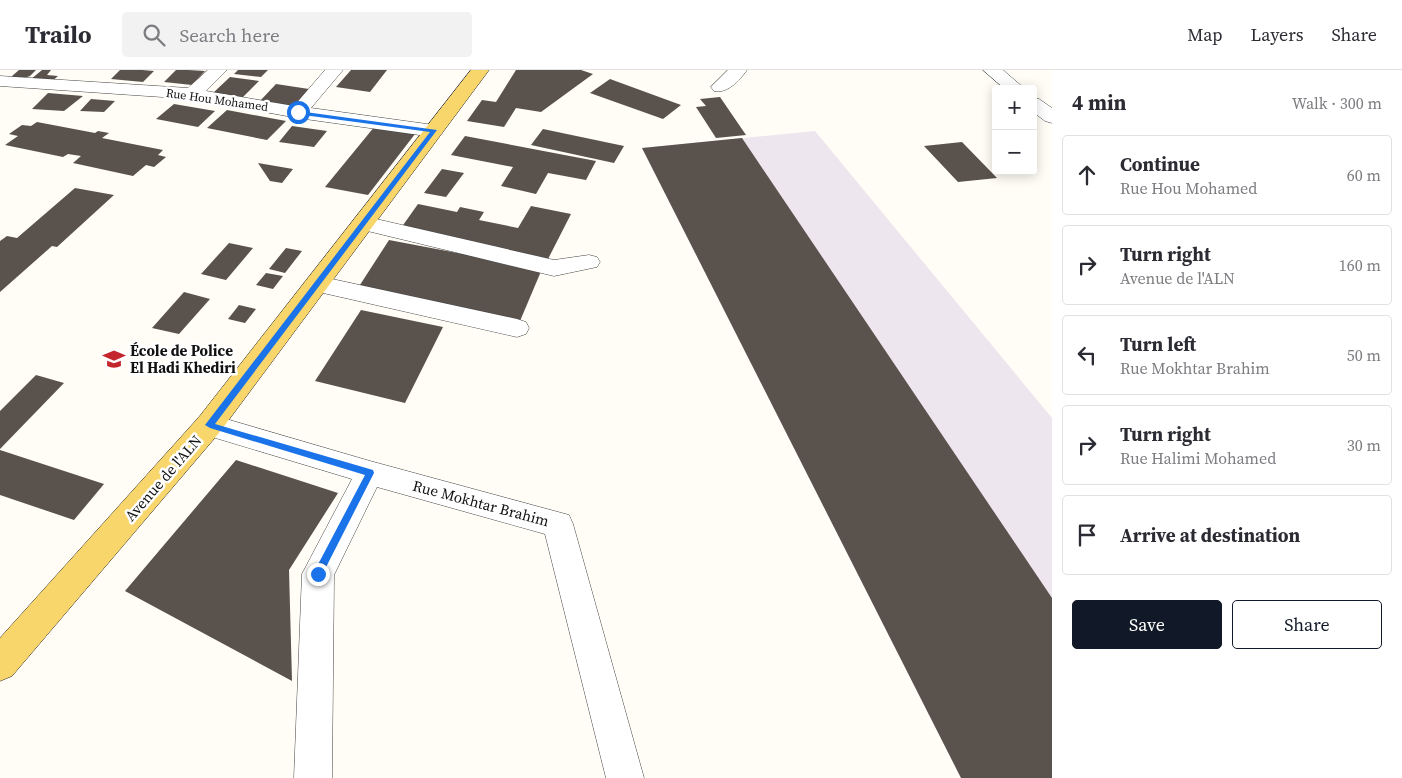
<!DOCTYPE html>
<html lang="en">
<head>
<meta charset="utf-8">
<style>
	:root { --surface:#fff; --page:#f2f2f3; --text:#2b2b33; --muted:#7c7c81; --line:#e1e1e2; --accent:#111827 }
	body { margin:0; font-family:"Source Serif 4",serif; background:var(--page); color:var(--text) }
	.controls { position:absolute; right:15px; top:15px; display:grid; overflow:hidden; border-radius:5px; box-shadow:0 2px 12px #0003 }
	.controls button { width:45px; height:45px; display:grid; place-items:center; padding:0; border:0; border-bottom:1px solid var(--line); background:var(--surface); color:var(--text); font:25px sans-serif }
	.stop { position:absolute; width:15px; height:15px; margin:-11px; border:4px solid #1a73e8; border-radius:50%; background:#fff }
	.stop.end { background:#1a73e8; border-color:#fff; box-shadow:0 1px 5px #0008 }
	.list { margin:0; padding:0; list-style:none }
	h2 { display:flex; justify-content:space-between; align-items:center; height:65px; margin:0; padding:0 20px; font-size:21px }
	h2 small { font-size:16px; font-weight:400; color:var(--muted) }
	.list li { display:grid; grid-template-columns:32px 1fr auto; gap:15px; align-items:center; box-sizing:border-box; height:80px; margin:0 10px 10px; padding:0 10px; border:1px solid var(--line); border-radius:5px }
	.list b { display:block; font-size:19px; white-space:nowrap }
	.list p { margin:0; font-size:16px; white-space:nowrap; color:var(--muted) }
	.list em { font-size:16px; font-style:normal; color:var(--muted) }
	.actions { display:flex; gap:10px; padding:15px 20px }
	.actions a { flex:1; padding:11px 0; border:1px solid var(--accent); border-radius:5px; text-align:center; font-size:18px; color:var(--accent) }
	.actions .main { background:var(--accent); color:#fff }
	.icon { flex:none; width:28px; height:28px; fill:none; stroke:currentColor; stroke-width:2; stroke-linecap:round; stroke-linejoin:round }
	.map { position:relative; flex:none; width:1052px; height:708px; overflow:hidden }
	header { display:flex; align-items:center; gap:30px; box-sizing:border-box; height:70px; padding:0 25px; background:var(--surface); border-bottom:1px solid var(--line) }
	header strong { font-size:24px }
	nav { display:flex; gap:28px; margin-inline-start:auto; font-size:18px }
	.search { width:350px; height:45px; background:var(--page); display:flex; align-items:center; gap:12px; box-sizing:border-box; padding:0 18px; border-radius:5px; color:var(--muted); font-size:19px }
	main { display:flex }
	aside { flex:1; background:var(--surface) }
	.map>svg:first-child { display:block }
</style>
</head>
<body>
<header>
<strong>Trailo</strong>
<div class="search"><svg class="icon" aria-label="search" viewBox="0 0 24 24"><circle cx="10" cy="10" r="6"/><path d="M15 15l6 6"/></svg>Search here</div>
<nav><a>Map</a><a>Layers</a><a>Share</a></nav>
</header>
<main>
<div class="map">
<svg width="1052" height="708" viewBox="0 0 1052 708">
	<rect width="100%" height="100%" fill="#fffdf5"/>
	<!-- industrial -->
	<path fill="#eee6ef" d="M815,61L1052,348V708H961L642,78Z"/>
	<!-- building -->
	<g fill="#5a524d">
		<path d="M19,0H36L30,6L16,11L12,6Z"/>
		<path d="M42,0H51L47,5L58,6L50,13L30,10Z"/>
		<path d="M120,0H142L154,1L143,12L111,9Z"/>
		<path d="M176,0H188L205,1L192,15L164,12Z"/>
		<path d="M238,0H268L261,7L234,4Z"/>
		<path d="M351,0H387L370,22L336,17Z"/>
		<path d="M516,0H581L593,4L541,42L516,38L504,57L467,51L482,30L496,32Z"/>
		<path d="M230,7L259,11L242,28L213,23Z"/>
		<path d="M610,9L681,35L663,49L590,23Z"/>
		<path d="M276,14L309,19L293,37L259,32Z"/>
		<path d="M48,23L83,26L64,41L32,39Z"/>
		<path d="M720,27L746,65L716,68L696,37L706,36L700,29Z"/>
		<path d="M91,29L115,31L104,42L80,41Z"/>
		<path d="M174,34L215,41L198,57L156,49Z"/>
		<path d="M227,40L286,51L267,70L207,58Z"/>
		<path d="M37,52L95,63L98,61L109,63L102,68L163,80L158,85L166,87L154,97L146,95L133,106L73,93L81,86L68,84L63,87L5,75L18,66L9,64L22,55L31,56Z"/>
		<path d="M292,56L327,61L314,77L279,72Z"/>
		<path d="M375,56L415,64L368,125L325,117Z"/>
		<path d="M543,59L624,76L614,93L531,75Z"/>
		<path d="M465,66L596,91L586,110L548,103L536,124L501,116L513,97L451,85Z"/>
		<path d="M742,68L1052,528V708H961L642,78Z"/>
		<path d="M962,72L997,108L958,112L924,76Z"/>
		<path d="M258,93L293,99L282,113L270,111Z"/>
		<path d="M442,99L464,103L446,127L424,123Z"/>
		<path d="M75,118L114,125L57,177L52,176L0,222V171L7,166L17,168Z"/>
		<path d="M418,134L457,142L460,137L484,142L479,150L518,158L531,136L571,144L547,191L401,158Z"/>
		<path d="M389,170L542,199L520,251L358,218Z"/>
		<path d="M229,173L253,178L226,210L201,204Z"/>
		<path d="M286,178L302,181L285,203L269,199Z"/>
		<path d="M266,203L283,206L273,219L256,215Z"/>
		<path d="M184,222L210,229L179,264L152,258Z"/>
		<path d="M239,235L256,239L245,253L228,249Z"/>
		<path d="M361,240L443,257L405,333L315,311Z"/>
		<path d="M36,305L64,313L0,379V341Z"/>
		<path d="M0,380L104,414L74,450L0,425Z"/>
		<path d="M236,390L338,423L289,500L292,611L125,521Z"/>
	</g>
	<g fill="none" stroke-linecap="round" stroke-linejoin="round">
		<!-- minor casing -->
		<g stroke="#444" stroke-width="1">
			<g id="minor">
				<path d="M208,0H227L206,21L294,36L325,0H343L311,38L434,55L441,57L443,61L441,65L434,67L298,48L192,29L0,16V6L188,18Z"/>
				<path d="M728,0H747C739,11 727,24 714,21L711,17Z"/>
				<path d="M983,0H1003L1025,19H1005Z"/>
				<path d="M1033,28L1039,29L1052,38V53L1045,51L1033,42Z"/>
				<path d="M363,146L554,190L589,185L597,187L600,192L597,197L554,206L355,158L352,153L355,148Z"/>
				<path d="M318,206L517,249L526,252L529,258L526,264L517,267L310,220L306,214L310,208Z"/>
				<path d="M209,344L370,391L569,445L573,454L644,708H606L545,464L377,417L334,505L332,708H294L302,504L352,409L199,363L195,355L199,347Z"/>
			</g>
		</g>
		<!-- major casing -->
		<g stroke="#222" stroke-width="1">
			<path id="major" d="M471,0H489L219,363L12,606L0,611V568L199,347Z"/>
		</g>
		<!-- minor -->
		<use href="#minor" fill="#fff" fill-rule="evenodd"/>
		<!-- major -->
		<use href="#major" fill="#f9d66b" fill-rule="evenodd"/>
	</g>
	<!-- route -->
	<path fill="#1a73e8" d="M298,41L437,60L215,354L373,400L374,403L321,507L318,509L313,504L365,405L210,358L205,355L430,62L296,44Z"/>
	<!-- icons -->
	<defs>
		<g id="university-bare" transform="scale(1.725)"><path d="M0-5L7-2L0 1L-7-2ZM-4 1L0 2.5L4 1V4Q0 6-4 4Z" fill="#c4262e" stroke="#fff" stroke-width="2.5" paint-order="stroke"/></g>
	</defs>
	<g fill-rule="evenodd">
		<use href="#university-bare" x="114" y="289"/>
	</g>
	<g text-anchor="middle" dominant-baseline="central" stroke-width="5" stroke-linejoin="round" paint-order="stroke">
		<!-- far-street labels -->
		<g font-size="12" fill="#111" stroke="#fff">
			<text transform="translate(217 30) rotate(8)">Rue Hou Mohamed</text>
		</g>
		<!-- poi labels -->
		<g font-size="15" font-weight="bold" fill="#111" stroke="#fff" text-anchor="start">
			<text x="130" y="280">École de Police<tspan x="130" dy="17">El Hadi Khediri</tspan></text>
		</g>
		<!-- street labels -->
		<g font-size="15" fill="#111" stroke="#fff">
			<text transform="translate(163 408) rotate(-49)">Avenue de l'ALN</text>
			<text transform="translate(481 433) rotate(15)">Rue Mokhtar Brahim</text>
		</g>
	</g>
</svg>
<div class="controls">
<button>+</button>
<button>−</button>
</div>
<div class="stop" style="left:298px;top:42px"></div>
<div class="stop end" style="left:318px;top:504px"></div>
</div>
<aside>
<h2>4 min<small>Walk · 300 m</small></h2>
<ul class="list">
<li><svg class="icon" aria-label="ahead" viewBox="0 0 24 24"><path d="M12 20V5M6 11l6-6 6 6"/></svg><div><b>Continue</b><p>Rue Hou Mohamed</p></div><em>60 m</em></li>
<li><svg class="icon" aria-label="right" viewBox="0 0 24 24"><path d="M7 20v-9h11M14 6l5 5-5 5"/></svg><div><b>Turn right</b><p>Avenue de l'ALN</p></div><em>160 m</em></li>
<li><svg class="icon" aria-label="left" viewBox="0 0 24 24"><path d="M17 20v-9H6M10 6l-5 5 5 5"/></svg><div><b>Turn left</b><p>Rue Mokhtar Brahim</p></div><em>50 m</em></li>
<li><svg class="icon" aria-label="right" viewBox="0 0 24 24"><path d="M7 20v-9h11M14 6l5 5-5 5"/></svg><div><b>Turn right</b><p>Rue Halimi Mohamed</p></div><em>30 m</em></li>
<li><svg class="icon" aria-label="arrive" viewBox="0 0 24 24"><path d="M6 21V4h12l-3 4 3 4H6"/></svg><div><b>Arrive at destination</b></div></li>
</ul>
<div class="actions"><a class="main">Save</a><a>Share</a></div>
</aside>
</main>
</body>
</html>
